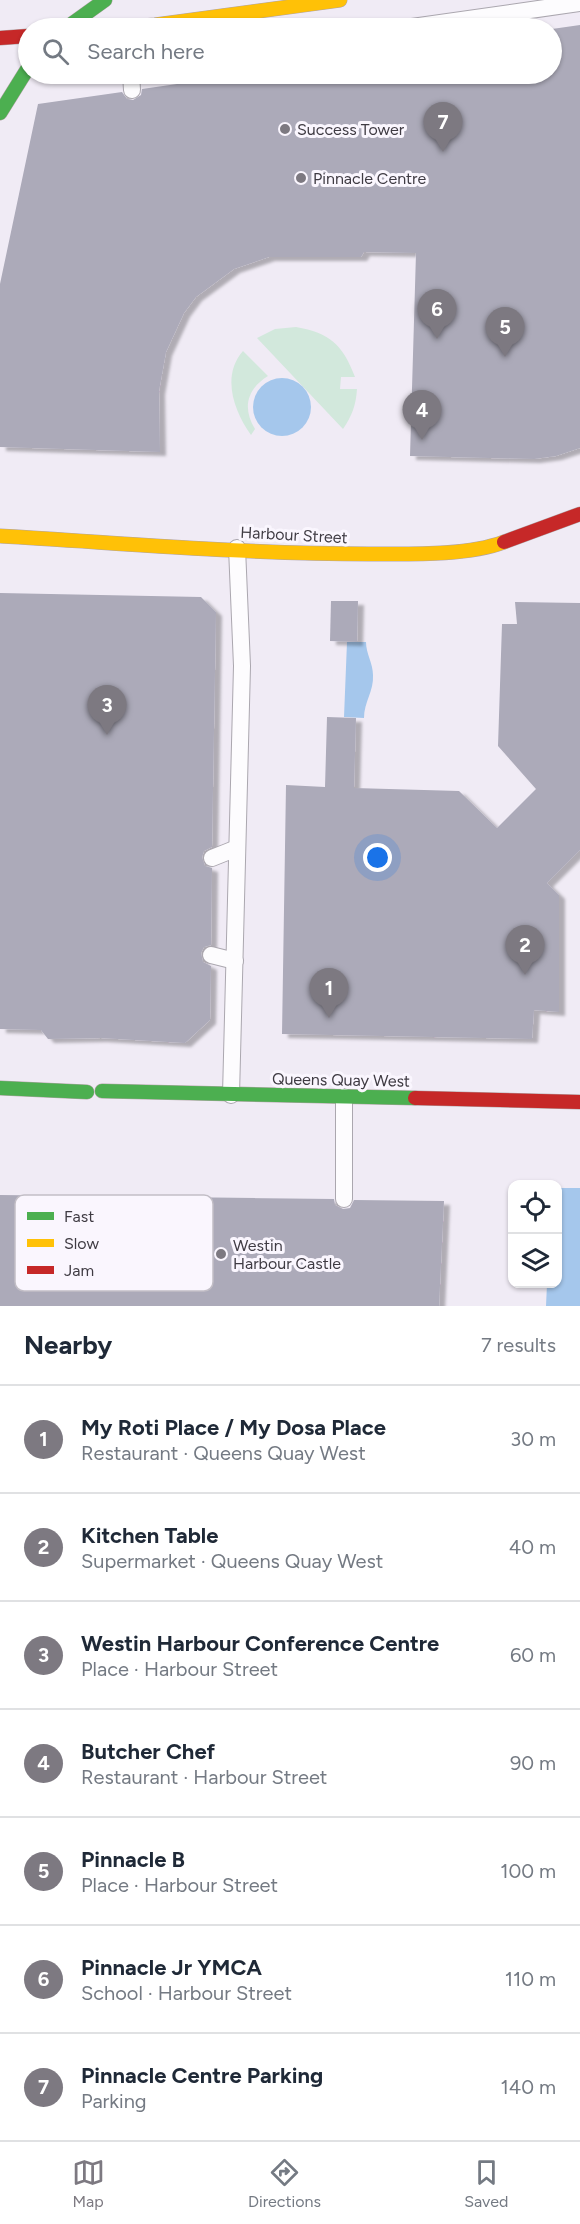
<!DOCTYPE html>
<html lang="en">
<head>
<meta charset="utf-8">
<style>
	:root { --surface:#fff; --page:#f2f2f3; --text:#1f2937; --muted:#747a83; --line:#e0e1e3; --accent:#7d7981 }
	body { margin:0; font-family:Figtree,sans-serif; background:var(--page); color:var(--text) }
	.controls { position:absolute; right:18px; bottom:18px; display:grid; overflow:hidden; border-radius:12px; box-shadow:0 2px 4px #0004 }
	.controls button { width:54px; height:54px; display:grid; place-items:center; padding:0; border:0; border-bottom:2px solid var(--line); background:var(--surface); color:var(--text); font:30px sans-serif }
	.you { position:absolute; left:378px; top:858px; width:21px; height:21px; margin:-15px; border:4px solid #fff; border-radius:50%; background:#1a73e8; box-shadow:0 0 0 9px #1a73e833 }
	.badge { display:grid; place-items:center; width:39px; height:39px; border-radius:50%; background:var(--accent); color:#fff; font-size:20px; font-weight:700 }
	.pin { position:absolute; translate:-50% -50px; filter:drop-shadow(0 2px 3px #0008) }
	.pin::after { content:''; position:absolute; top:32px; width:21px; height:18px; background:inherit; clip-path:polygon(0 0,100% 0,50% 100%) }
	.list { margin:0; padding:0; list-style:none }
	h2 { display:flex; justify-content:space-between; align-items:center; height:78px; margin:0; padding:0 24px; font-size:26px }
	h2 small { font-size:20px; font-weight:400; color:var(--muted) }
	.list li { display:grid; grid-template-columns:39px 1fr auto; gap:18px; align-items:center; box-sizing:border-box; height:108px; padding:0 24px; border-top:2px solid var(--line) }
	.list b { display:block; font-size:22px; white-space:nowrap }
	.list p { margin:0; font-size:20px; white-space:nowrap; color:var(--muted) }
	.list em { font-size:20px; font-style:normal; color:var(--muted) }
	.icon { flex:none; width:33px; height:33px; fill:none; stroke:currentColor; stroke-width:2; stroke-linecap:round; stroke-linejoin:round }
	.map { position:relative; flex:none; width:580px; height:1306px; overflow:hidden }
	.search { position:absolute; background:var(--surface); box-shadow:0 2px 4px #0004; left:18px; right:18px; top:18px; height:66px; display:flex; align-items:center; gap:15px; box-sizing:border-box; padding:0 21px; border-radius:33px; color:var(--muted); font-size:22px }
	.sheet { height:834px; background:var(--surface) }
	nav { display:flex; justify-content:space-around; align-items:center; box-sizing:border-box; height:84px; border-top:2px solid var(--line); background:var(--surface); font-size:16px; color:var(--muted) }
	nav a { display:grid; justify-items:center; gap:3px }
	nav .on { color:var(--accent) }
	.map>svg:first-child { display:block }
</style>
</head>
<body>
<div class="map">
<svg width="580" height="1306" viewBox="0 0 580 1306">
	<defs>
		<filter id="shadow"><feDropShadow dx="6" dy="4" stdDeviation="1.5" flood-color="#0004"/></filter>
	</defs>
	<rect width="100%" height="100%" fill="#f0ebf5"/>
	<!-- green -->
	<g fill="#d2e8dc">
		<path d="M296,327C330,333 343,345 355,377H341L340,389H357C356,405 352,416 343,429L257,338L275,329Z"/>
		<path d="M243,351L268,376C247,389 242,408 255,429L251,435C234,411 221,376 243,351Z"/>
	</g>
	<!-- water -->
	<g fill="#a5c7ec">
		<circle cx="282" cy="407" r="29"/>
		<path d="M347,642H366C366,654 373,663 373,675C374,691 364,702 364,718L344,717Z"/>
		<path d="M558,1188H580V1306H546L547,1284H558Z"/>
	</g>
	<!-- building -->
	<g fill="#acaab9" filter="url(#shadow)">
		<path d="M580,25V448L556,456L534,459L410,456L416,253L364,252L361,257H269L234,269L196,297L184,313L166,352L159,391L160,452L0,447V284L38,104L122,92L127,99L133,100L141,95L142,89L247,74H552V29Z"/>
		<path d="M0,593L201,597L216,612L212,847L204,851L202,857L205,866L212,868L211,945L204,947L201,953L203,962L211,966L210,1020L185,1043L101,1038L48,1039L41,1030L0,1029Z"/>
		<path d="M331,601H358L357,642L330,641Z"/>
		<path d="M515,602L580,603V850L547,883L559,895V1012L534,1010L532,1039L282,1034L286,785L325,787L327,717L356,718L354,788L459,791L497,828L536,789L498,746L502,624H517Z"/>
		<path d="M0,1195L334,1199L335,1205L343,1209L350,1208L354,1200L444,1201L439,1306H0Z"/>
	</g>
	<g fill="none" stroke-linecap="round" stroke-linejoin="round">
		<!-- lane casing -->
		<g stroke="#aba7af" stroke-width="18">
			<g id="lane">
				<path d="M405,28L580,3"/>
				<path d="M131,74L132,90"/>
				<path d="M212,858L237,848"/>
				<path d="M211,955L235,961"/>
				<path d="M231,1095L242,666L237,548"/>
				<path d="M344,1199V1097"/>
			</g>
		</g>
		<!-- fast casing -->
		<g stroke="#b0a4a5" stroke-width="15">
			<g id="fast">
				<path d="M66,28L105,0"/>
				<path d="M0,113L28,68"/>
				<path d="M0,1088L87,1092"/>
				<path d="M102,1091L415,1098"/>
			</g>
		</g>
		<!-- slow casing -->
		<g stroke="#b0a4a5" stroke-width="15">
			<g id="slow">
				<path d="M115,28L155,25L340,0"/>
				<path d="M0,536C123,543 246,554 369,554C409,554 467,556 504,542"/>
			</g>
		</g>
		<!-- jam casing -->
		<g stroke="#b0a4a5" stroke-width="15">
			<g id="jam">
				<path d="M0,38L28,36"/>
				<path d="M504,542L580,514"/>
				<path d="M415,1098L580,1102"/>
			</g>
		</g>
		<!-- lane -->
		<use href="#lane" stroke="#fdfcfe" stroke-width="16"/>
		<!-- fast -->
		<use href="#fast" stroke="#4caf50" stroke-width="14"/>
		<!-- slow -->
		<use href="#slow" stroke="#ffc107" stroke-width="14"/>
		<!-- jam -->
		<use href="#jam" stroke="#c62828" stroke-width="14"/>
	</g>
	<!-- markers -->
	<g fill="#7d7981" stroke="#faf6fe" stroke-width="2">
		<circle cx="285" cy="129" r="6"/>
		<circle cx="301" cy="178" r="6"/>
		<circle cx="221" cy="1254" r="6"/>
	</g>
	<g text-anchor="middle" dominant-baseline="central" stroke-width="6" stroke-linejoin="round" paint-order="stroke">
		<!-- poi labels -->
		<g font-size="16" fill="#3f3b43" stroke="#faf6fe" text-anchor="start">
			<text x="297" y="129">Success Tower</text>
			<text x="313" y="178">Pinnacle Centre</text>
			<text x="233" y="1245">Westin<tspan x="233" dy="18">Harbour Castle</tspan></text>
		</g>
		<!-- street labels -->
		<g font-size="16" fill="#3f3b43" stroke="#faf6fe">
			<text transform="translate(294 535) rotate(3)">Harbour Street</text>
			<text transform="translate(341 1080) rotate(1)">Queens Quay West</text>
		</g>
	</g>
	<!-- legend -->
	<rect x="15" y="1195" width="198" height="96" rx="9" fill="#faf6fe" stroke="#c2bec6" stroke-width="1.5"/>
	<rect x="27" y="1212" width="27" height="8" fill="#4caf50"/>
	<rect x="27" y="1239" width="27" height="8" fill="#ffc107"/>
	<rect x="27" y="1266" width="27" height="8" fill="#c62828"/>
	<g font-size="16" fill="#3f3b43">
		<text x="64" y="1222">Fast</text>
		<text x="64" y="1249">Slow</text>
		<text x="64" y="1276">Jam</text>
	</g>
</svg>
<div class="controls">
<button><svg class="icon" aria-label="locate" viewBox="0 0 24 24"><circle cx="12" cy="12" r="6"/><path d="M12 2v4M12 18v4M2 12h4M18 12h4"/></svg></button>
<button><svg class="icon" aria-label="layers" viewBox="0 0 24 24"><path d="M12 4l9 5-9 5-9-5zM3 14l9 5 9-5"/></svg></button>
</div>
<div class="you"></div>
<div class="pin badge" style="left:329px;top:1018px">1</div>
<div class="pin badge" style="left:525px;top:975px">2</div>
<div class="pin badge" style="left:107px;top:735px">3</div>
<div class="pin badge" style="left:422px;top:440px">4</div>
<div class="pin badge" style="left:505px;top:357px">5</div>
<div class="pin badge" style="left:437px;top:339px">6</div>
<div class="pin badge" style="left:443px;top:152px">7</div>
<div class="search"><svg class="icon" aria-label="search" viewBox="0 0 24 24"><circle cx="10" cy="10" r="6"/><path d="M15 15l6 6"/></svg>Search here</div>
</div>
<section class="sheet">
<h2>Nearby<small>7 results</small></h2>
<ul class="list">
<li><span class="badge">1</span><div><b>My Roti Place / My Dosa Place</b><p>Restaurant · Queens Quay West</p></div><em>30 m</em></li>
<li><span class="badge">2</span><div><b>Kitchen Table</b><p>Supermarket · Queens Quay West</p></div><em>40 m</em></li>
<li><span class="badge">3</span><div><b>Westin Harbour Conference Centre</b><p>Place · Harbour Street</p></div><em>60 m</em></li>
<li><span class="badge">4</span><div><b>Butcher Chef</b><p>Restaurant · Harbour Street</p></div><em>90 m</em></li>
<li><span class="badge">5</span><div><b>Pinnacle B</b><p>Place · Harbour Street</p></div><em>100 m</em></li>
<li><span class="badge">6</span><div><b>Pinnacle Jr YMCA</b><p>School · Harbour Street</p></div><em>110 m</em></li>
<li><span class="badge">7</span><div><b>Pinnacle Centre Parking</b><p>Parking</p></div><em>140 m</em></li>
</ul>
</section>
<nav>
<a class="on"><svg class="icon" aria-label="map" viewBox="0 0 24 24"><path d="M3 6l6-2 6 2 6-2v14l-6 2-6-2-6 2zM9 4v14M15 6v14"/></svg>Map</a>
<a><svg class="icon" aria-label="directions" viewBox="0 0 24 24"><path d="M12 3l9 9-9 9-9-9zM9 14v-3h6M13 9l2 2-2 2"/></svg>Directions</a>
<a><svg class="icon" aria-label="saved" viewBox="0 0 24 24"><path d="M7 4h10v16l-5-4-5 4z"/></svg>Saved</a>
</nav>
</body>
</html>
